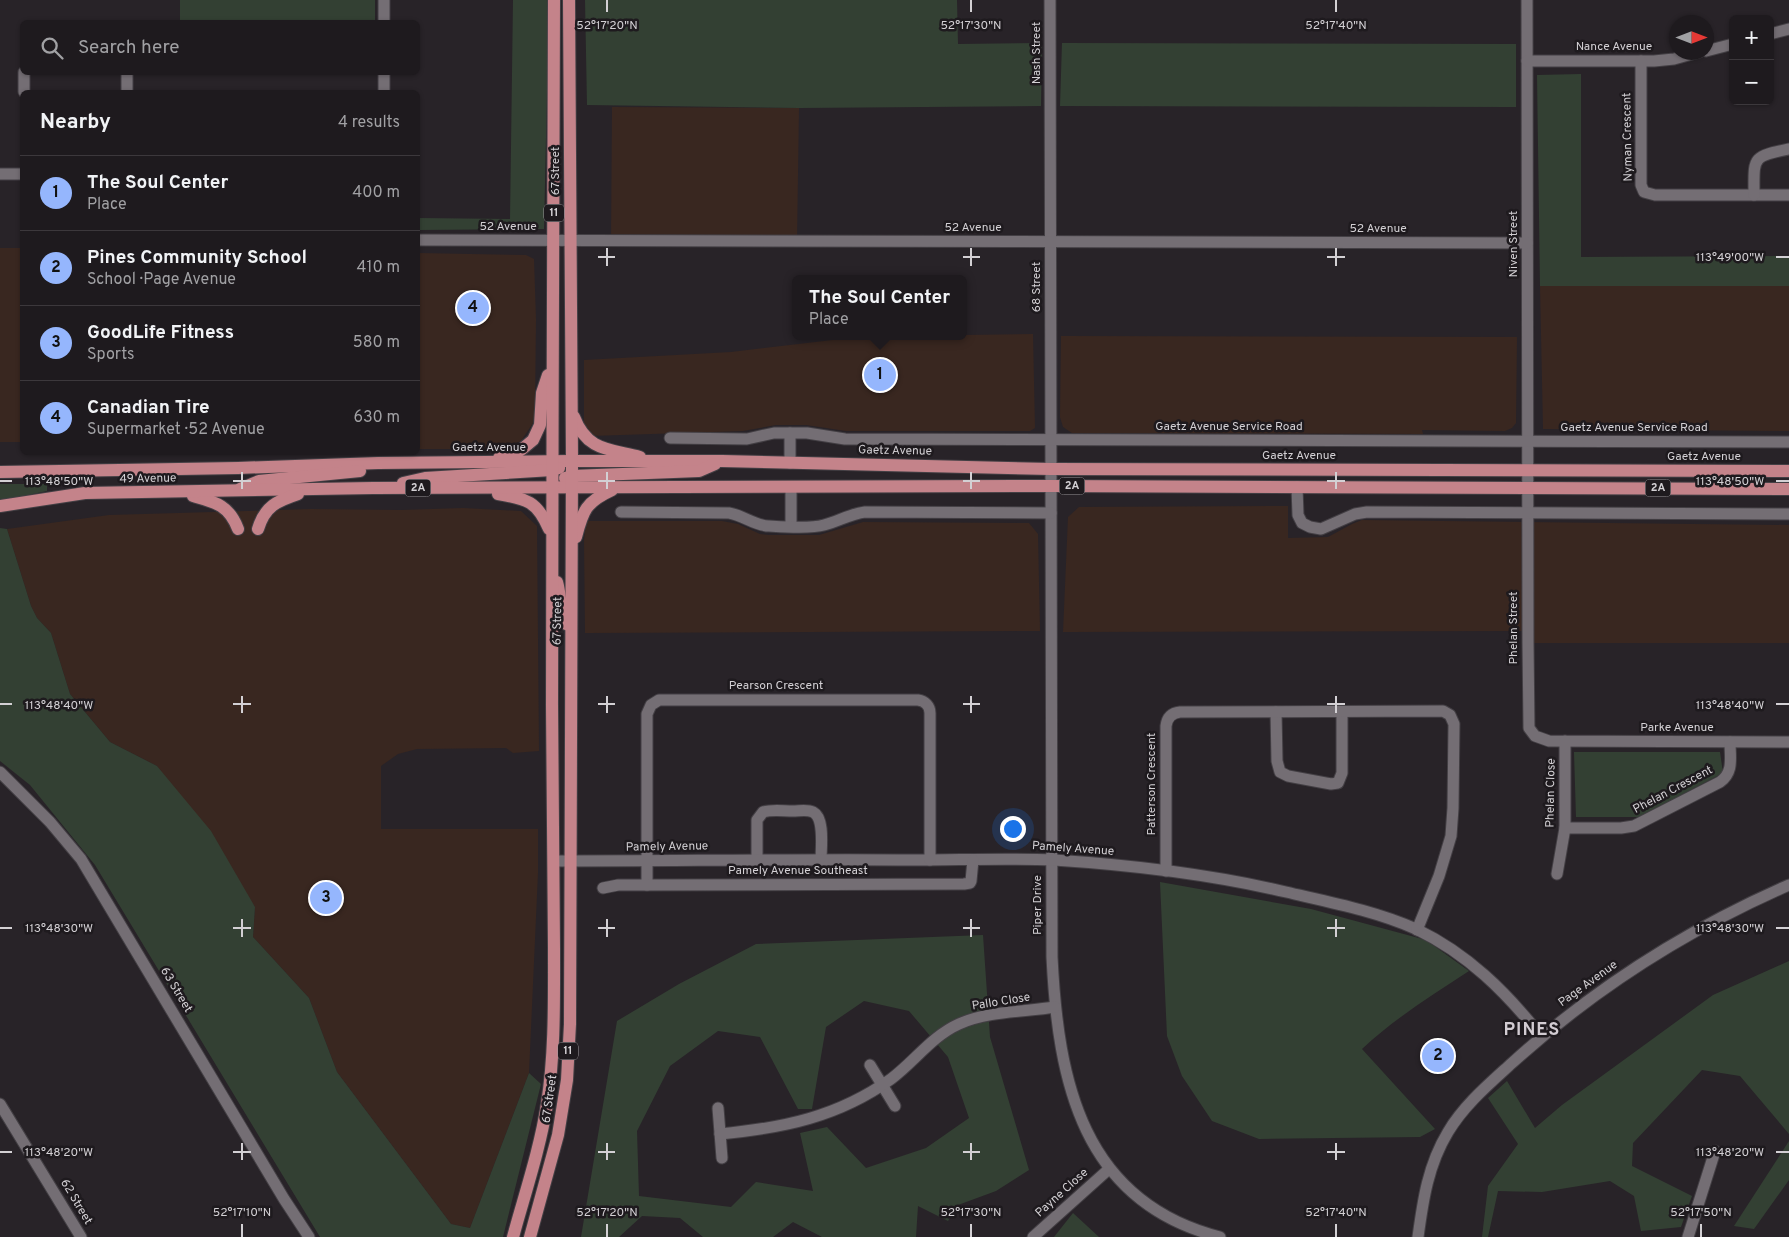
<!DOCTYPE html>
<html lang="en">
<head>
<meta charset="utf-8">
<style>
	:root { --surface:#1e1a1e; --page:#262327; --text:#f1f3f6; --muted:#a1a1a4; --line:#3c383c; --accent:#95b6fd }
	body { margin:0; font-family:Overpass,sans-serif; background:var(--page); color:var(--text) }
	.controls { position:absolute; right:15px; top:15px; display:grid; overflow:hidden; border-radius:8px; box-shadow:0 1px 4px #0004 }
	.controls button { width:45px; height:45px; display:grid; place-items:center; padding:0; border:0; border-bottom:1px solid var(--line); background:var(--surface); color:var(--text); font:25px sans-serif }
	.compass { position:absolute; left:1669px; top:15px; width:45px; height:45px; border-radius:50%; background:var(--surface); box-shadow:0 1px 4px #0004; rotate:90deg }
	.you { position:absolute; left:1012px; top:828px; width:18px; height:18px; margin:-12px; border:4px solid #fff; border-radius:50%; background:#1a73e8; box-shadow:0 0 0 8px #1a73e833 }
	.badge { display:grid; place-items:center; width:32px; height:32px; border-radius:50%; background:var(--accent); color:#111; font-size:16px; font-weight:700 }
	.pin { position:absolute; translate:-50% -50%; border:2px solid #fff; box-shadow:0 1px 5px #0006 }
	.popup { position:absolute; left:792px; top:275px; width:175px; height:65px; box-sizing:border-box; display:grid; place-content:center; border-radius:8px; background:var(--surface); filter:drop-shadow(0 1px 4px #0005); font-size:16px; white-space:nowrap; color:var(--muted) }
	.popup b { font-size:19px; color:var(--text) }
	.popup::after { content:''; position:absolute; left:50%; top:100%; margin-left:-10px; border:10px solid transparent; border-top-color:var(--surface) }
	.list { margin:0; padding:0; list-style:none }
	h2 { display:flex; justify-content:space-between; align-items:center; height:65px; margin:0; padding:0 20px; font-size:21px }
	h2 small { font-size:16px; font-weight:400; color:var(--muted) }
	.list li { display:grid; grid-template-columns:32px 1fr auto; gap:15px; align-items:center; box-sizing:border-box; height:75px; padding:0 20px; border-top:1px solid var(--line) }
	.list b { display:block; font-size:19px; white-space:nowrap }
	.list p { margin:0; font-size:16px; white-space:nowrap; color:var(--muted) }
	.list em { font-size:16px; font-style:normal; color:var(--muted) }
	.icon { flex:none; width:28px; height:28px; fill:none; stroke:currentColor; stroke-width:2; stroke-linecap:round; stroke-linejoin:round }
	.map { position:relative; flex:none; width:1789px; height:1237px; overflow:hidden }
	.search { position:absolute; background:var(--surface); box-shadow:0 1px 4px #0004; left:20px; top:20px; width:400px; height:55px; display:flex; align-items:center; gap:12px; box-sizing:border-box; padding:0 18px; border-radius:8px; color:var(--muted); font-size:19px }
	.panel { position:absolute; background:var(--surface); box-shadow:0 1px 4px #0004; left:20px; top:90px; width:400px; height:365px; border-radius:8px }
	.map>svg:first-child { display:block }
</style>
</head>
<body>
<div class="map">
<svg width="1789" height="1237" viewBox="0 0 1789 1237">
	<rect width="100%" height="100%" fill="#282328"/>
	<!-- commercial -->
	<g fill="#392720">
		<path d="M612,107L799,108L797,241H611Z"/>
		<rect x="0" y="248" width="22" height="194"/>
		<path d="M418,253L526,255L534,259L536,319L535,410L533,423L521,441L506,447L485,449H418Z"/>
		<path d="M1540,286H1789V431L1543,429Z"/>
		<path d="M1033,334L1035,428L1030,431H846L806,425H776L743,431L591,436L584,424V360L731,352L858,337L964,336V335Z"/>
		<path d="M1061,336L1517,337L1516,423L1512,428L1505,431L1422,430L1423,434L1072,433L1063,427L1060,417Z"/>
		<path d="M1288,506V538L1328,537L1352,524L1362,520L1789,525V643H1528L1527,631L1063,632L1068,517L1079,507Z"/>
		<path d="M463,508L521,511L537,526L539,751L513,753L506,748L417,749L398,754L381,766V829H538V873L529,1073L470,1228L451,1224L337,1072L309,998L253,937L255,907L157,766L110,742L70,694L51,633L37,618L31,606L7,529L109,515L311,509L401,510Z"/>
		<path d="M586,521H722L738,524L760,534L769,535H819L863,522L1029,523L1038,534L1040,631L585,633L584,541Z"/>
	</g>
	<!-- green -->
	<g fill="#334033" fill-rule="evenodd">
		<rect x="180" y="0" width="195" height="22"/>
		<path d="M513,0H549L544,229L418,230V218L510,219Z"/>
		<path d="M585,0H957L958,44L1042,43L1041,106L799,108L587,105Z"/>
		<path d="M1062,43L1516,44V107L1060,106Z"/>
		<path d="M1581,74V257L1789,256V286H1540L1537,75Z"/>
		<path d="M0,484H47V491L0,501Z"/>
		<path d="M0,528L7,529L31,606L37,618L51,633L70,694L110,742L157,766L211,831L255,907L253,937L309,998L337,1072L451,1224L470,1228L529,1073L541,1084L503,1237H320L95,865L30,785L0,761Z"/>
		<path d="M1574,752H1720L1723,773L1640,817H1576Z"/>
		<path d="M1160,882L1311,909L1426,940L1469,971C1432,995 1394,1019 1362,1049L1435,1129L1420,1137L1259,1139L1212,1121L1182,1076L1167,1036Z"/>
		<path d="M983,935L990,1037L1029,1170L996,1191L958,1205L948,1221L918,1206L916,1237H822L793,1222L773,1237H703L680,1218L642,1216L619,1237H581L617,1021L679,984L756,944ZM864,1001L909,1011L948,1057L969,1118L926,1148L866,1168L827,1127L800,1133L813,1191L756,1182L731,1207L639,1196L637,1131L670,1066L718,1031L760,1037L798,1109H812L826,1027Z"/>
		<path d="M1789,961V1134L1740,1076L1702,1070L1633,1143L1632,1166L1692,1196L1681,1227L1641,1231L1634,1196L1610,1181L1542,1192L1498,1191L1488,1237H1482L1488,1186L1518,1144L1488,1098L1507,1081L1535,1128L1562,1105L1713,995Z"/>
		<path d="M1789,1141V1180L1754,1229L1734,1226Z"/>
		<path d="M1073,1213L1099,1237H1054Z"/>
	</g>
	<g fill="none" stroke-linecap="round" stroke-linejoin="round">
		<!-- minor casing -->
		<g stroke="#433f44" stroke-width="13">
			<g id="minor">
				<path d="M1050,0L1052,957C1058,1081 1082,1202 1220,1237"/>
				<path d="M1527,0L1528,643L1529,728L1535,736L1549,741L1789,742"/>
				<path d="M384,22V0"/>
				<path d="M1770,34L1789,29"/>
				<path d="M1706,51L1733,44"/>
				<path d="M1527,61H1654L1674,59L1699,52"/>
				<path d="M1641,61V185L1644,192L1655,195H1789"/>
				<path d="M24,72V92"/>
				<path d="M127,92V72"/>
				<path d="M384,92V72"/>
				<path d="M0,174H22"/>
				<path d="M1754,195C1754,157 1751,157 1789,149"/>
				<path d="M418,240L1527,243"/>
				<path d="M790,433V463"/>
				<path d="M670,438L747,439L774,433H807L845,439L1789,442"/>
				<path d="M791,487V526"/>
				<path d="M1297,487L1298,515L1302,523L1310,527L1321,529L1355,514L1367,512L1789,514"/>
				<path d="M621,512L729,513C743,515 755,526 769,526C785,527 810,529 824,525C839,521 850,514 865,512L1051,513"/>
				<path d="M1276,712L1277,761L1280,772L1288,776L1331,784L1338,783L1342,773V712"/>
				<path d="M0,772L50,822L81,859L284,1199L309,1237"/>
				<path d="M1565,828H1621L1634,826L1720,782C1734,772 1730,758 1730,742"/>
				<path d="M757,860V820L763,812C772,809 783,811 793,811C799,811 807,809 813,812C825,818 821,848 821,860"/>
				<path d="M554,861C674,861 794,859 913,860C960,860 1007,858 1054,860C1132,865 1210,874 1286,892C1329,902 1376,911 1416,929C1468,954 1506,992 1541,1036"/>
				<path d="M1166,871V726C1167,718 1171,713 1180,712L1443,711L1450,715L1454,724L1453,808L1451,836L1439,876L1417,930"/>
				<path d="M1557,874L1565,828V741"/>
				<path d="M647,885V714L651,705L659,700H918C925,701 930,706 930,713V860"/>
				<path d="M603,888L618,885H647L964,884L970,883L971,881L973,860"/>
				<path d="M870,1065L895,1106"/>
				<path d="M0,1104L81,1237"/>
				<path d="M718,1108L722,1158"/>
				<path d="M720,1134C783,1128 838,1117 891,1079C914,1062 932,1036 959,1024C988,1011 1024,1012 1055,1007"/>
				<path d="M1033,1237L1109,1169"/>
				<path d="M1418,1237C1423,1200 1428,1165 1448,1132C1464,1105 1489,1084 1512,1063C1596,987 1686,930 1789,885"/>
				<path d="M1688,1237L1715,1151"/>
			</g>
		</g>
		<!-- major casing -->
		<g stroke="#433f44" stroke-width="14">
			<g id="major">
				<path d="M574,417C587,451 609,449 640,457"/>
				<path d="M499,458L521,450L533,440L540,425L542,393L548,375"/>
				<path d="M0,472L238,468L378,463L572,461H722L1051,469L1789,471"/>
				<path d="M565,478L572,476L699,471L715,464"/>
				<path d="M403,483L425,478L552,470L559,468"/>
				<path d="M240,489L259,481L360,471"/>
				<path d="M498,494C527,499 537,501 549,529"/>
				<path d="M193,496C215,502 229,505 238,529"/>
				<path d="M0,506L85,493L373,488L1051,486L1789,489"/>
				<path d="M258,529C265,506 277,501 298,494"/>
				<path d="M576,537C583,510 586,502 612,490"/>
				<path d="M557,582C561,595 560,615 566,624L571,626"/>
				<path d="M513,1237C525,1193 540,1149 547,1104C555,1053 554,1000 554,948C554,867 552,786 552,705C553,470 552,235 554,0"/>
				<path d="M530,1237L558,1135L567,1080L570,1024L572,461L569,0"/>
			</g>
		</g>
		<!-- minor -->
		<use href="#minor" stroke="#746e74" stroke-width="11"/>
		<!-- major -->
		<use href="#major" stroke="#c4838a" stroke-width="12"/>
	</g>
	<!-- ticks -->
	<path fill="none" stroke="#d3d0d4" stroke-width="2" d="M607,0V12M971,0V12M1336,0V12M607,248V266M971,248V266M1336,248V266M598,257H615M963,257H980M1327,257H1345M1776,257H1789M242,472V489M607,472V489M971,472V489M1336,472V489M0,481H12M233,481H251M598,481H615M963,481H980M1327,481H1345M1776,481H1789M242,696V713M607,696V713M971,696V713M1336,696V713M0,704H12M233,704H251M598,704H615M963,704H980M1327,704H1345M1776,704H1789M242,919V937M607,919V937M971,919V937M1336,919V937M0,928H12M233,928H251M598,928H615M963,928H980M1327,928H1345M1776,928H1789M242,1143V1160M607,1143V1160M971,1143V1160M1336,1143V1160M0,1152H12M233,1152H251M598,1152H615M963,1152H980M1327,1152H1345M1776,1152H1789M242,1224V1237M607,1224V1237M971,1224V1237M1336,1224V1237M1701,1224V1237"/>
	<g text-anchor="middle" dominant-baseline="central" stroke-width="5" stroke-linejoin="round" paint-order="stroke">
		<!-- shield labels -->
		<g fill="#1e1a1e" stroke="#9d999d" stroke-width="1">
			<rect x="544" y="204.5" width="20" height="17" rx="4"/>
			<rect x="1059.5" y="477.5" width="25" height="17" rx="4"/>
			<rect x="405.5" y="479.5" width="25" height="17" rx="4"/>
			<rect x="1645.5" y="479.5" width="25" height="17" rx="4"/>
			<rect x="558" y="1042.5" width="20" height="17" rx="4"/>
		</g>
		<g font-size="11" font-weight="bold" fill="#d3d0d4">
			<text x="554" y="213">11</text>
			<text x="1072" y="486">2A</text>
			<text x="418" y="488">2A</text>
			<text x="1658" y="488">2A</text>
			<text x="568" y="1051">11</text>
		</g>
		<!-- street labels -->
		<g font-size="12" fill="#d3d0d4" stroke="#1e1a1e">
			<text x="1614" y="47">Nance Avenue</text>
			<text transform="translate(1037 53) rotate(-90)">Nash Street</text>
			<text transform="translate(1628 137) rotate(-91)">Nyman Crescent</text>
			<text transform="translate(556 171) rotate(-90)">67 Street</text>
			<text x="508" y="227">52 Avenue</text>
			<text x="973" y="228">52 Avenue</text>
			<text x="1378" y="229">52 Avenue</text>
			<text transform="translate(1514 244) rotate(-90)">Niven Street</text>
			<text transform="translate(1037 287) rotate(-90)">68 Street</text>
			<text x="1229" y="427">Gaetz Avenue Service Road</text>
			<text x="1634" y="428">Gaetz Avenue Service Road</text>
			<text x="489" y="448">Gaetz Avenue</text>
			<text transform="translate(895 451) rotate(1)">Gaetz Avenue</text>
			<text x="1299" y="456">Gaetz Avenue</text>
			<text x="1704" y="457">Gaetz Avenue</text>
			<text transform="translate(148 479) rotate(-1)">49 Avenue</text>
			<text transform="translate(558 621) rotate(-89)">67 Street</text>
			<text transform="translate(1514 628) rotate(-90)">Phelan Street</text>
			<text x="776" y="686">Pearson Crescent</text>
			<text x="1677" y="728">Parke Avenue</text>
			<text transform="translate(1152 784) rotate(-90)">Patterson Crescent</text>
			<text transform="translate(1673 790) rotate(-28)">Phelan Crescent</text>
			<text transform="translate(1551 793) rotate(-89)">Phelan Close</text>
			<text transform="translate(667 847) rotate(-1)">Pamely Avenue</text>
			<text transform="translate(1073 849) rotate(4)">Pamely Avenue</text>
			<text x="798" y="871">Pamely Avenue Southeast</text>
			<text transform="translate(1038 905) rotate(-90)">Piper Drive</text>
			<text transform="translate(1588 984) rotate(-36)">Page Avenue</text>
			<text transform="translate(176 990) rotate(59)">63 Street</text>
			<text transform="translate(1001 1002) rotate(-9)">Pallo Close</text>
			<text transform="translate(550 1099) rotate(-82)">67 Street</text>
			<text transform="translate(1062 1193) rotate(-42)">Payne Close</text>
			<text transform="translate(76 1202) rotate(59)">62 Street</text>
		</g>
		<!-- district labels -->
		<g font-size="18" font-weight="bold" letter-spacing="1" fill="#d2ccd2" stroke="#1e1a1e">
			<text x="1532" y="1030">PINES</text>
		</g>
	</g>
	<g font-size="12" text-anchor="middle" fill="#d3d0d4" stroke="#1e1a1e" stroke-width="5" stroke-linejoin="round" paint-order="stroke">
		<text x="607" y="29">52°17'20"N</text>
		<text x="971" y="29">52°17'30"N</text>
		<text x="1336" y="29">52°17'40"N</text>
		<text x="1730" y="261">113°49'00"W</text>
		<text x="1730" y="485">113°48'50"W</text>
		<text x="59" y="485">113°48'50"W</text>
		<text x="1730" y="709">113°48'40"W</text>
		<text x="59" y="709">113°48'40"W</text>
		<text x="59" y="932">113°48'30"W</text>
		<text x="1730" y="932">113°48'30"W</text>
		<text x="59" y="1156">113°48'20"W</text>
		<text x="1730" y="1156">113°48'20"W</text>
		<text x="242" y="1216">52°17'10"N</text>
		<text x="607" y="1216">52°17'20"N</text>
		<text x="971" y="1216">52°17'30"N</text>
		<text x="1336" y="1216">52°17'40"N</text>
		<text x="1701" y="1216">52°17'50"N</text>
	</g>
</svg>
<div class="controls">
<button>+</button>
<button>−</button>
</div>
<svg class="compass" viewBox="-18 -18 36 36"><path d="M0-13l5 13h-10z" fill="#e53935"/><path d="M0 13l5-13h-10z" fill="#a1a1a4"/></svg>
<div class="you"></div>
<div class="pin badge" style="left:880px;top:375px">1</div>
<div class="popup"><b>The Soul Center</b>Place</div>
<div class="pin badge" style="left:1438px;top:1056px">2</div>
<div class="pin badge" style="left:326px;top:898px">3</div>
<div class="pin badge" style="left:473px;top:308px">4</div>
<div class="search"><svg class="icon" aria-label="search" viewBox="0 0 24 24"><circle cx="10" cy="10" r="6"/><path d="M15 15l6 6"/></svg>Search here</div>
<section class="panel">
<h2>Nearby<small>4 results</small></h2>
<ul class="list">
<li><span class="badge">1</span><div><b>The Soul Center</b><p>Place</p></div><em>400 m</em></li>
<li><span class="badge">2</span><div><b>Pines Community School</b><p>School · Page Avenue</p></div><em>410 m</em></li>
<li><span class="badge">3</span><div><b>GoodLife Fitness</b><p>Sports</p></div><em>580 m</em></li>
<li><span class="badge">4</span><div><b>Canadian Tire</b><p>Supermarket · 52 Avenue</p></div><em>630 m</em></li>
</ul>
</section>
</div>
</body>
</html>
